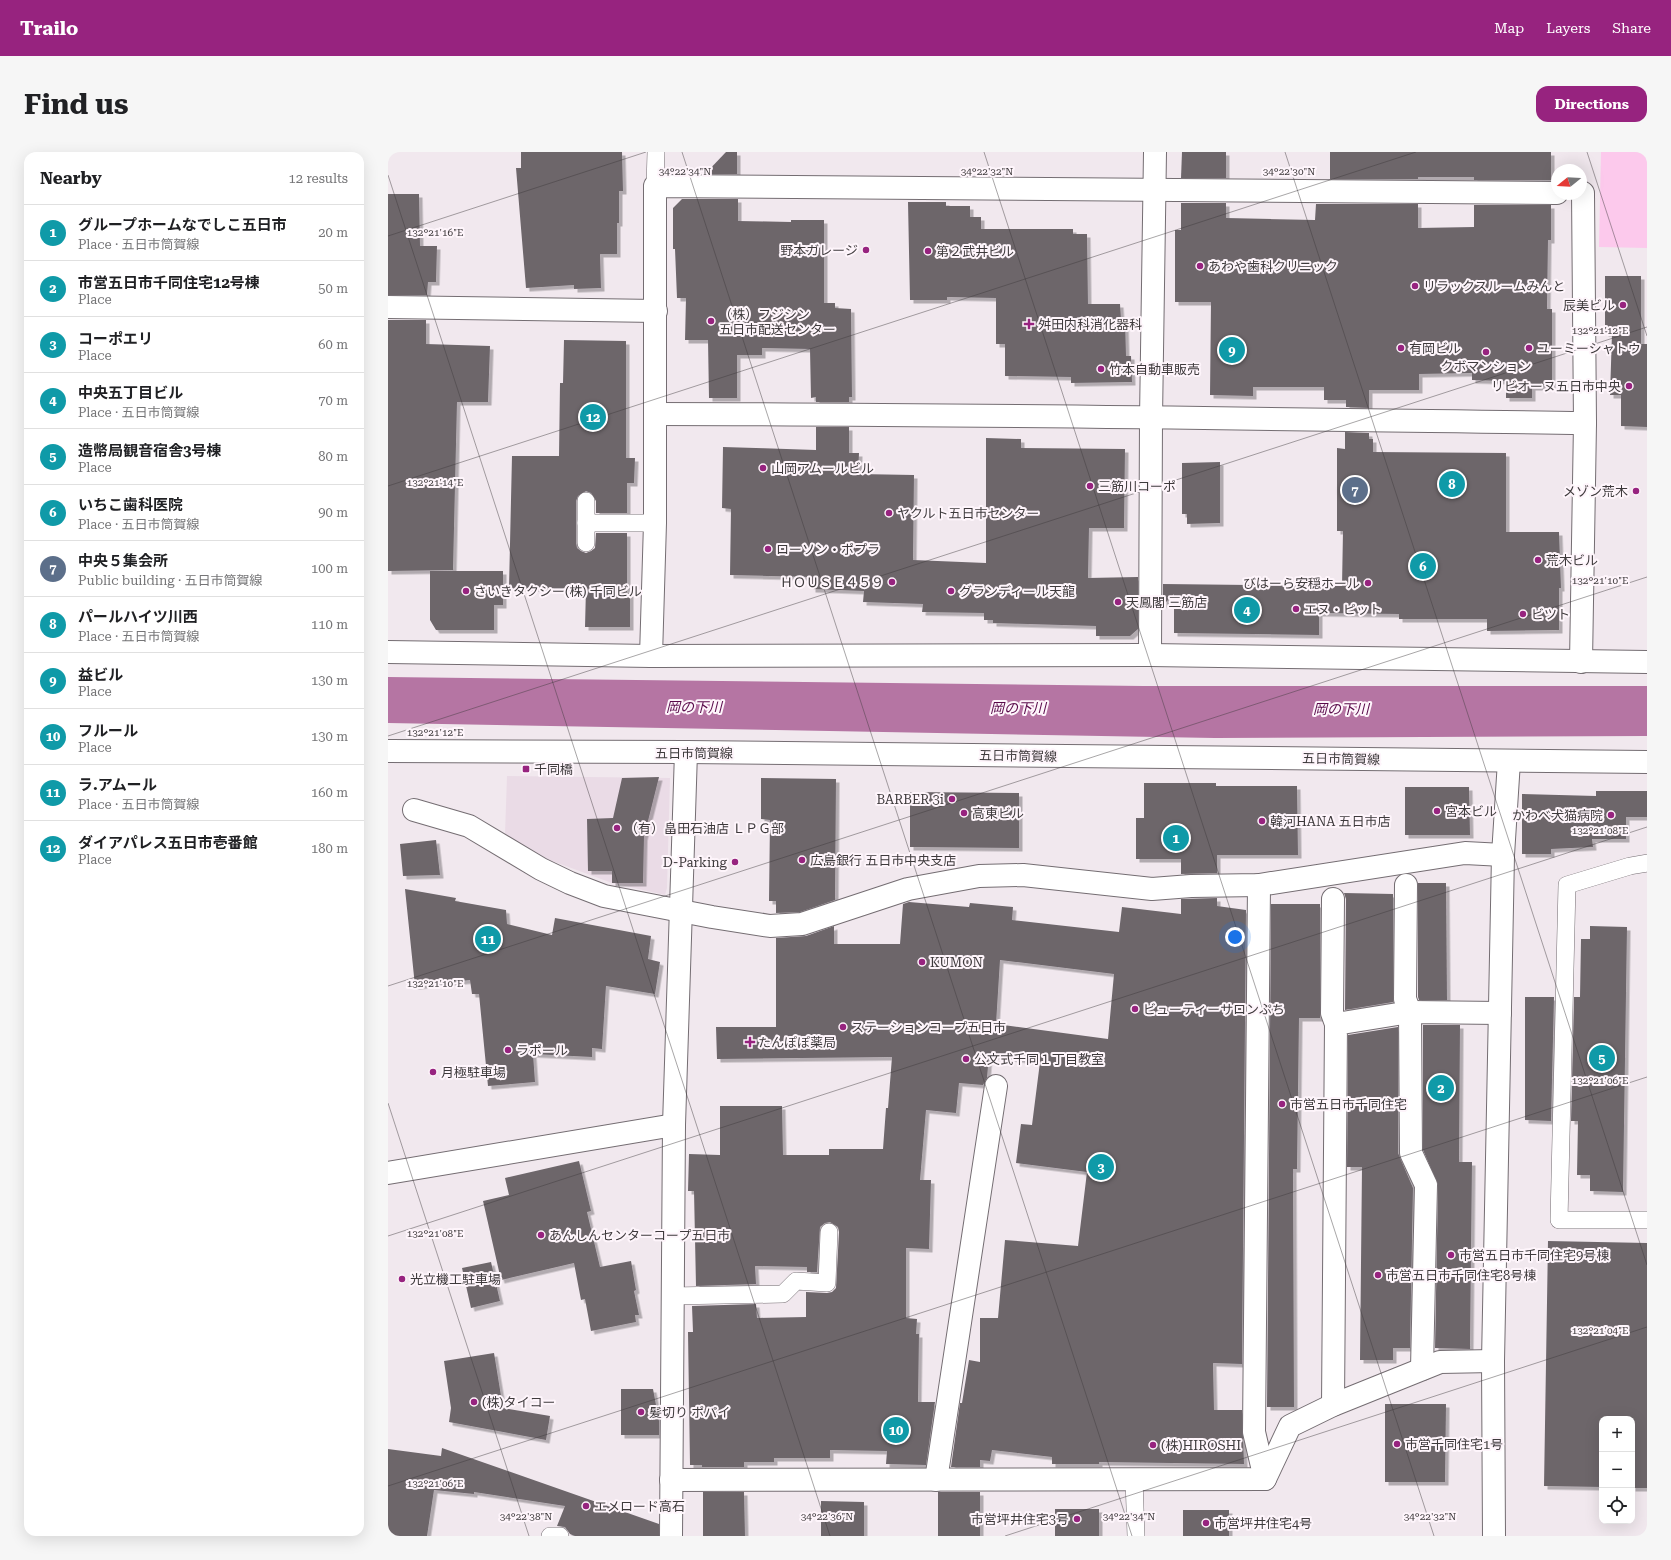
<!DOCTYPE html>
<html lang="en">
<head>
<meta charset="utf-8">
<style>
	:root { --surface:#fff; --page:#f6f6f6; --text:#202124; --muted:#757577; --line:#e0e0e0; --accent:#97237f }
	body { margin:0; font-family:"Roboto Serif","Noto Sans JP",serif; background:var(--page); color:var(--text) }
	.controls { position:absolute; right:12px; bottom:12px; display:grid; overflow:hidden; border-radius:8px; box-shadow:0 4px 16px #0002 }
	.controls button { width:36px; height:36px; display:grid; place-items:center; padding:0; border:0; border-bottom:1px solid var(--line); background:var(--surface); color:var(--text); font:20px sans-serif }
	.compass { position:absolute; left:1163px; top:12px; width:36px; height:36px; border-radius:50%; background:var(--surface); box-shadow:0 4px 16px #0002; rotate:252deg }
	.you { position:absolute; left:847px; top:785px; width:14px; height:14px; margin:-10px; border:3px solid #fff; border-radius:50%; background:#1a73e8; box-shadow:0 0 0 6px #1a73e833 }
	.badge { display:grid; place-items:center; width:26px; height:26px; border-radius:50%; background:var(--accent); color:#fff; font-size:13px; font-weight:700 }
	.pin { position:absolute; translate:-50% -50%; border:2px solid #fff; box-shadow:0 1px 4px #0006 }
	.list { margin:0; padding:0; list-style:none }
	h2 { display:flex; justify-content:space-between; align-items:center; height:52px; margin:0; padding:0 16px; font-size:17px }
	h2 small { font-size:13px; font-weight:400; color:var(--muted) }
	.list li { display:grid; grid-template-columns:26px 1fr auto; gap:12px; align-items:center; box-sizing:border-box; height:56px; padding:0 16px; border-top:1px solid var(--line) }
	.list b { display:block; font-size:15px; white-space:nowrap }
	.list p { margin:0; font-size:13px; white-space:nowrap; color:var(--muted) }
	.list em { font-size:13px; font-style:normal; color:var(--muted) }
	.icon { flex:none; width:22px; height:22px; fill:none; stroke:currentColor; stroke-width:2; stroke-linecap:round; stroke-linejoin:round }
	.map { position:relative; flex:none; width:1259px; height:1384px; overflow:hidden; border-radius:12px }
	header { display:flex; align-items:center; gap:24px; box-sizing:border-box; height:56px; padding:0 20px; background:var(--accent); color:#fff }
	header strong { font-size:19px }
	nav { display:flex; gap:22px; margin-inline-start:auto; font-size:14px }
	.intro { display:flex; align-items:center; justify-content:space-between; box-sizing:border-box; height:96px; padding:0 24px }
	h1 { margin:0; font-size:28px }
	.button { padding:10px 18px; border-radius:12px; background:var(--accent); color:#fff; font-size:14px; font-weight:700 }
	main { display:flex; gap:24px; padding:0 24px }
	aside { flex:1; background:var(--surface); border-radius:12px; box-shadow:0 4px 16px #0002 }
	.map>svg:first-child { display:block }
</style>
</head>
<body>
<header>
<strong>Trailo</strong>
<nav><a>Map</a><a>Layers</a><a>Share</a></nav>
</header>
<div class="intro"><h1>Find us</h1><a class="button">Directions</a></div>
<main>
<aside>
<h2>Nearby<small>12 results</small></h2>
<ul class="list">
<li><span class="badge" style="background:#0f9aa8">1</span><div><b>グループホームなでしこ五日市</b><p>Place · 五日市筒賀線</p></div><em>20 m</em></li>
<li><span class="badge" style="background:#0f9aa8">2</span><div><b>市営五日市千同住宅12号棟</b><p>Place</p></div><em>50 m</em></li>
<li><span class="badge" style="background:#0f9aa8">3</span><div><b>コーポエリ</b><p>Place</p></div><em>60 m</em></li>
<li><span class="badge" style="background:#0f9aa8">4</span><div><b>中央五丁目ビル</b><p>Place · 五日市筒賀線</p></div><em>70 m</em></li>
<li><span class="badge" style="background:#0f9aa8">5</span><div><b>造幣局観音宿舎3号棟</b><p>Place</p></div><em>80 m</em></li>
<li><span class="badge" style="background:#0f9aa8">6</span><div><b>いちこ歯科医院</b><p>Place · 五日市筒賀線</p></div><em>90 m</em></li>
<li><span class="badge" style="background:#5c6f8a">7</span><div><b>中央５集会所</b><p>Public building · 五日市筒賀線</p></div><em>100 m</em></li>
<li><span class="badge" style="background:#0f9aa8">8</span><div><b>パールハイツ川西</b><p>Place · 五日市筒賀線</p></div><em>110 m</em></li>
<li><span class="badge" style="background:#0f9aa8">9</span><div><b>益ビル</b><p>Place</p></div><em>130 m</em></li>
<li><span class="badge" style="background:#0f9aa8">10</span><div><b>フルール</b><p>Place</p></div><em>130 m</em></li>
<li><span class="badge" style="background:#0f9aa8">11</span><div><b>ラ.アムール</b><p>Place · 五日市筒賀線</p></div><em>160 m</em></li>
<li><span class="badge" style="background:#0f9aa8">12</span><div><b>ダイアパレス五日市壱番館</b><p>Place</p></div><em>180 m</em></li>
</ul>
</aside>
<div class="map">
<svg width="1259" height="1384" viewBox="0 0 1259 1384">
	<defs>
		<filter id="shadow"><feDropShadow dx="3.5" dy="3.5" stdDeviation="0" flood-color="#0004"/></filter>
	</defs>
	<rect width="100%" height="100%" fill="#f1e8ee"/>
	<!-- built -->
	<path fill="#eadbe6" d="M119,624L282,626L279,736L277,743L224,731L156,706L134,695L117,682Z"/>
	<!-- green -->
	<path fill="#fcc9ec" d="M1213,0H1259V96L1211,95Z"/>
	<!-- water -->
	<path fill="#b575a3" d="M0,525L755,534H1259V584L827,586L0,571Z"/>
	<!-- building -->
	<g fill="#6d666b" fill-rule="evenodd" filter="url(#shadow)">
		<path d="M133,0H234L235,39H231V71H229V102H212L213,136L186,137V133L138,136L128,16H133Z"/>
		<path d="M338,0H349V22H317Z"/>
		<path d="M794,0H838V26H793Z"/>
		<path d="M942,0H1163V28H1086V25H1030V27H942Z"/>
		<path d="M0,42H31L32,94H49L48,130H40L39,143H0Z"/>
		<path d="M294,47H350V69L403,70V68H436V151H447V156L463,157L464,245H461V250H428V245L423,246L422,197L374,196V203H349V246H321L320,188H297L298,146H289L287,97H285V56Z"/>
		<path d="M520,50H558V54H582V65H593V77H685V82H699L700,152H732L733,167H737L738,204H743L744,230L683,231V225L617,224V192H608V146L559,145V148H522Z"/>
		<path d="M793,51H838V66L927,68L928,52H1030V76L1086,75V53H1163V88H1160L1159,157H1164V235H1144V246H1118V229L1084,228V221L1031,222V238H981V256L958,255V248H936V235H865V244L822,243L823,150H787V78H793Z"/>
		<path d="M1217,124H1253V192H1259V275L1233,274V243H1222L1224,181H1217Z"/>
		<path d="M0,168H38V192L102,194L100,250H69L65,418L0,419Z"/>
		<path d="M176,188L238,189V306H247L246,331H239V361H208V349L203,341L198,339L190,344L188,349V391L189,396L193,399L198,401L203,399L207,396L208,381H239V441H242V475H197L198,436H121L124,304H171L172,231H175Z"/>
		<path d="M428,275H461V301H471L470,322L526,323L525,408L598,411V286L633,287V296L737,297L736,376H701L700,426L750,425V477L742,484H708V474L605,471V468H596V461L534,460L535,452L475,450L476,439L424,437V425L342,423L343,357L334,356L335,295L428,298Z"/>
		<path d="M957,280L981,281V287H985V300L1118,301V380H1171L1173,436H1171V478L1099,479V467H1011V462L931,461V483L786,481V442L775,453V432L954,434L955,379H949V296L957,297Z"/>
		<path d="M832,310V371L799,372V362H794V311Z"/>
		<path d="M42,419H115V453H106V478H48L42,468Z"/>
		<path d="M271,625L256,685L255,731H224V719H200L199,667L225,666L234,626Z"/>
		<path d="M373,626L448,627L447,748L412,760L388,761V749H381L382,668L373,667Z"/>
		<path d="M756,631H828V634H909L910,703H829V721L793,722V707H748V666H756Z"/>
		<path d="M1017,635H1081L1082,683H1017Z"/>
		<path d="M1208,639H1259V665H1238V687H1204L1205,695L1163,697V702H1134V642L1208,644Z"/>
		<path d="M522,640L631,641V696L522,695Z"/>
		<path d="M48,688L52,723L15,724L12,692Z"/>
		<path d="M1030,731H1058L1059,848H1031L1030,845Z"/>
		<path d="M17,737L68,746L67,749L118,758L119,772L164,783L167,766L263,784L260,807L272,810L267,842L218,834L214,897L204,896V905L145,902L147,930L100,934L91,842H84L82,828L27,834Z"/>
		<path d="M956,741L1005,742V850L957,858L958,747Z"/>
		<path d="M829,746V754L858,758L854,1212L825,1211L826,1258H854L856,1312L711,1310V1312H664V1305L604,1298L602,1309L592,1308V1315H563L572,1251H574L581,1208L592,1210V1166H610L617,1088L690,1094L699,1020L628,1011L633,972L644,973L652,910L601,903L599,926L595,933L571,931L568,961L538,958L532,1028H543L541,1097L518,1096V1166L529,1167L528,1182H531L530,1250H547L538,1313L498,1312L499,1299L442,1298V1306H386V1310H356V1315H314V1313H302L300,1180H305L304,1154L368,1152L369,1166L418,1165V1140L439,1141L444,1140L448,1136L451,1080L450,1075L442,1070L437,1071L432,1075L429,1120H419V1115L367,1114L368,1132L308,1134L306,1039H300L301,1002L332,1003V954H394L395,1003H441V997H495L498,956H500L504,905L329,907L328,875H388V786L418,784L446,774V792H512L515,752L521,750L581,755L582,751L625,755L624,768L731,780L734,755L793,762V747ZM612,808L726,822L720,887L608,872Z"/>
		<path d="M883,752H932V866H911L909,1017H905L906,1255H879Z"/>
		<path d="M1202,774L1239,775L1235,1040L1202,1039V1023H1189L1190,969H1183L1186,845H1192L1193,787H1202Z"/>
		<path d="M1137,845H1166L1163,969L1137,968Z"/>
		<path d="M1035,873H1072L1071,1010H1084L1082,1197L1047,1196L1050,1033L1035,998Z"/>
		<path d="M1010,875V1001L1025,1036L1022,1196H1005V1208H972L974,1015H959L960,883Z"/>
		<path d="M191,1009L203,1059L199,1060L212,1115L243,1109L248,1138L246,1139L251,1163H247L248,1170L203,1179L197,1147L193,1148L186,1111L113,1128L95,1049L121,1043L117,1026Z"/>
		<path d="M1160,1089L1259,1091V1336H1244V1267H1214V1335L1156,1334Z"/>
		<path d="M103,1110L112,1149L83,1156L74,1116Z"/>
		<path d="M106,1201L115,1256L162,1264L158,1288L61,1270L63,1256L56,1209Z"/>
		<path d="M233,1237H265L271,1269V1283H233Z"/>
		<path d="M997,1252H1058L1057,1330H997Z"/>
		<path d="M54,1296L271,1372V1384H187L182,1382L177,1375L169,1374L177,1354L86,1340V1342L46,1338L39,1384H0V1297L53,1304Z"/>
		<path d="M315,1340H356L357,1384H315Z"/>
		<rect x="550" y="1340" width="42" height="44"/>
		<path d="M433,1349L476,1350V1384H433Z"/>
		<rect x="667" y="1357" width="44" height="27"/>
		<rect x="795" y="1358" width="46" height="26"/>
	</g>
	<g fill="none" stroke-linecap="round" stroke-linejoin="round">
		<!-- service casing -->
		<g stroke="#746d72" stroke-width="18">
			<g id="service">
				<path d="M267,34L268,0"/>
				<path d="M198,349V371H267"/>
				<path d="M198,391V371"/>
				<path d="M1259,711L1242,714L1179,733L1171,1068H1259"/>
				<path d="M284,1144L395,1142L408,1129L439,1131L441,1080"/>
				<path d="M746,1327L748,1384"/>
				<path d="M162,1384H172"/>
			</g>
		</g>
		<!-- minor casing -->
		<g stroke="#746d72" stroke-width="24">
			<g id="minor">
				<path d="M0,155L268,159"/>
				<path d="M267,262C577,262 887,267 1197,271"/>
				<path d="M0,500L263,504L762,503L1259,510"/>
				<path d="M762,503L763,266L767,0"/>
				<path d="M263,504L267,371V34L1169,41"/>
				<path d="M1193,510L1197,271L1195,41H1193"/>
				<path d="M26,658L81,674L153,717L182,731L216,744L324,765L382,774L414,772L520,737L591,724L635,723L764,737L803,734L871,733L1077,701L1115,703"/>
				<path d="M871,733L866,1280L877,1327"/>
				<path d="M1018,733L1017,847L1022,860L1023,1001L1038,1033L1034,1217"/>
				<path d="M945,747L944,861L948,872"/>
				<path d="M0,1021L286,973"/>
				<path d="M945,1253L948,872L1022,860L1112,861"/>
				<path d="M283,1328L877,1327L902,1274L945,1253L1052,1210L1105,1209"/>
				<path d="M548,1328L608,934"/>
				<path d="M283,1384L286,973L298,600"/>
			</g>
		</g>
		<!-- tertiary casing -->
		<g stroke="#746d72" stroke-width="24">
			<path id="tertiary" d="M1106,1384L1105,1209L1115,703L1121,609"/>
		</g>
		<!-- primary casing -->
		<g stroke="#746d72" stroke-width="24">
			<path id="primary" d="M0,599L298,600L1259,610"/>
		</g>
		<!-- service -->
		<use href="#service" stroke="#fff" stroke-width="17"/>
		<!-- minor -->
		<use href="#minor" stroke="#fff" stroke-width="22"/>
		<!-- tertiary -->
		<use href="#tertiary" stroke="#fff" stroke-width="22"/>
		<!-- primary -->
		<use href="#primary" stroke="#fff" stroke-width="22"/>
	</g>
	<!-- ticks -->
	<path fill="none" stroke="#3e3a3c" stroke-width="1" stroke-opacity="0.45" d="M294,0L744,1384M596,0L1046,1384M897,0L1259,1113M1199,0L1259,184M0,23L442,1384M0,84L258,0M0,334L1028,0M0,584L1259,175M0,834L1259,425M0,951L141,1384M0,1084L1259,675M0,1334L1259,925M617,1384L1259,1175"/>
	<!-- markers -->
	<g fill="#97237f" stroke="#fef5fb" stroke-width="1.5">
		<circle cx="478" cy="98" r="4"/>
		<circle cx="540" cy="99" r="4"/>
		<circle cx="812" cy="114" r="4"/>
		<circle cx="1027" cy="134" r="4"/>
		<circle cx="1235" cy="153" r="4"/>
		<circle cx="323" cy="169" r="4"/>
		<path d="M639 166h4v4h4v4h-4v4h-4v-4h-4v-4h4z"/>
		<circle cx="1013" cy="196" r="4"/>
		<circle cx="1141" cy="196" r="4"/>
		<circle cx="1098" cy="200" r="4"/>
		<circle cx="713" cy="217" r="4"/>
		<circle cx="1241" cy="234" r="4"/>
		<circle cx="375" cy="316" r="4"/>
		<circle cx="702" cy="334" r="4"/>
		<circle cx="1248" cy="339" r="4"/>
		<circle cx="501" cy="361" r="4"/>
		<circle cx="380" cy="397" r="4"/>
		<circle cx="1150" cy="408" r="4"/>
		<circle cx="504" cy="430" r="4"/>
		<circle cx="980" cy="431" r="4"/>
		<circle cx="78" cy="439" r="4"/>
		<circle cx="563" cy="439" r="4"/>
		<circle cx="730" cy="450" r="4"/>
		<circle cx="908" cy="457" r="4"/>
		<circle cx="1135" cy="462" r="4"/>
		<rect x="134" y="613" width="8" height="8" rx="2"/>
		<circle cx="564" cy="647" r="4"/>
		<circle cx="1049" cy="659" r="4"/>
		<circle cx="576" cy="661" r="4"/>
		<circle cx="1223" cy="663" r="4"/>
		<circle cx="874" cy="669" r="4"/>
		<circle cx="229" cy="676" r="4"/>
		<circle cx="414" cy="708" r="4"/>
		<circle cx="347" cy="710" r="4"/>
		<circle cx="534" cy="810" r="4"/>
		<circle cx="747" cy="857" r="4"/>
		<circle cx="455" cy="875" r="4"/>
		<path d="M360 884h4v4h4v4h-4v4h-4v-4h-4v-4h4z"/>
		<circle cx="120" cy="898" r="4"/>
		<circle cx="578" cy="907" r="4"/>
		<circle cx="45" cy="920" r="4"/>
		<circle cx="894" cy="952" r="4"/>
		<circle cx="153" cy="1083" r="4"/>
		<circle cx="1063" cy="1103" r="4"/>
		<circle cx="990" cy="1123" r="4"/>
		<circle cx="14" cy="1127" r="4"/>
		<circle cx="86" cy="1250" r="4"/>
		<circle cx="253" cy="1260" r="4"/>
		<circle cx="1009" cy="1292" r="4"/>
		<circle cx="765" cy="1293" r="4"/>
		<circle cx="198" cy="1354" r="4"/>
		<circle cx="689" cy="1367" r="4"/>
		<circle cx="818" cy="1371" r="4"/>
	</g>
	<g text-anchor="middle" dominant-baseline="central" stroke-width="4" stroke-linejoin="round" paint-order="stroke">
		<!-- poi labels -->
		<g font-size="13" fill="#3e3a3c" stroke="#fef5fb" text-anchor="start">
			<text x="470" y="98" text-anchor="end">野本ガレージ</text>
			<text x="548" y="99">第２武井ビル</text>
			<text x="820" y="114">あわや歯科クリニック</text>
			<text x="1035" y="134">リラックスルームみんと</text>
			<text x="1227" y="153" text-anchor="end">辰美ビル</text>
			<text x="331" y="162">（株）フジシン<tspan x="331" dy="15">五日市配送センター</tspan></text>
			<text x="650" y="172">舛田内科消化器科</text>
			<text x="1021" y="196">有岡ビル</text>
			<text x="1149" y="196">ユーミーシャトウ</text>
			<text x="1098" y="214" text-anchor="middle">クボマンション</text>
			<text x="721" y="217">竹本自動車販売</text>
			<text x="1233" y="234" text-anchor="end">リビオーヌ五日市中央</text>
			<text x="383" y="316">山岡アムールビル</text>
			<text x="710" y="334">三筋川コーポ</text>
			<text x="1240" y="339" text-anchor="end">メゾン荒木</text>
			<text x="509" y="361">ヤクルト五日市センター</text>
			<text x="388" y="397">ローソン・ポプラ</text>
			<text x="1158" y="408">荒木ビル</text>
			<text x="496" y="430" text-anchor="end">ＨＯＵＳＥ４５９</text>
			<text x="972" y="431" text-anchor="end">びはーら安穏ホール</text>
			<text x="86" y="439">さいきタクシー(株) 千同ビル</text>
			<text x="571" y="439">グランディール天龍</text>
			<text x="738" y="450">天鳳閣 三筋店</text>
			<text x="916" y="457">エヌ・ピット</text>
			<text x="1143" y="462">ビツト</text>
			<text x="146" y="617">千同橋</text>
			<text x="556" y="647" text-anchor="end">BARBER 3i</text>
			<text x="1057" y="659">宮本ビル</text>
			<text x="584" y="661">高東ビル</text>
			<text x="1215" y="663" text-anchor="end">かわべ犬猫病院</text>
			<text x="882" y="669">韓河HANA 五日市店</text>
			<text x="237" y="676">（有）畠田石油店 ＬＰＧ部</text>
			<text x="422" y="708">広島銀行 五日市中央支店</text>
			<text x="339" y="710" text-anchor="end">D-Parking</text>
			<text x="542" y="810">KUMON</text>
			<text x="755" y="857">ビューティーサロンぷち</text>
			<text x="463" y="875">ステーションコープ五日市</text>
			<text x="370" y="890">たんぽぽ薬局</text>
			<text x="128" y="898">ラポール</text>
			<text x="586" y="907">公文式千同１丁目教室</text>
			<text x="53" y="920">月極駐車場</text>
			<text x="902" y="952">市営五日市千同住宅</text>
			<text x="161" y="1083">あんしんセンターコープ五日市</text>
			<text x="1071" y="1103">市営五日市千同住宅9号棟</text>
			<text x="998" y="1123">市営五日市千同住宅8号棟</text>
			<text x="22" y="1127">光立機工駐車場</text>
			<text x="94" y="1250">(株)タイコー</text>
			<text x="261" y="1260">髪切り ポパイ</text>
			<text x="1017" y="1292">市営千同住宅1号</text>
			<text x="773" y="1293">(株)HIROSHI</text>
			<text x="206" y="1354">エメロード高石</text>
			<text x="681" y="1367" text-anchor="end">市営坪井住宅3号</text>
			<text x="826" y="1371">市営坪井住宅4号</text>
		</g>
		<!-- street labels -->
		<g font-size="13" fill="#3e3a3c" stroke="#fef5fb">
			<text x="306" y="601">五日市筒賀線</text>
			<text transform="translate(630 604) rotate(1)">五日市筒賀線</text>
			<text transform="translate(953 607) rotate(1)">五日市筒賀線</text>
		</g>
		<!-- water labels -->
		<g font-size="14" font-style="italic" fill="#590a4a" stroke="#fef5fb">
			<text x="306" y="555">岡の下川</text>
			<text x="630" y="556">岡の下川</text>
			<text x="953" y="557">岡の下川</text>
		</g>
	</g>
	<g font-size="10" text-anchor="middle" fill="#3e3a3c" stroke="#fef5fb" stroke-width="4" stroke-linejoin="round" paint-order="stroke">
		<text x="297" y="23">34°22'34"N</text>
		<text x="599" y="23">34°22'32"N</text>
		<text x="901" y="23">34°22'30"N</text>
		<text x="47" y="84">132°21'16"E</text>
		<text x="1212" y="182">132°21'12"E</text>
		<text x="47" y="334">132°21'14"E</text>
		<text x="1212" y="432">132°21'10"E</text>
		<text x="47" y="584">132°21'12"E</text>
		<text x="1212" y="682">132°21'08"E</text>
		<text x="47" y="835">132°21'10"E</text>
		<text x="1212" y="932">132°21'06"E</text>
		<text x="47" y="1085">132°21'08"E</text>
		<text x="1212" y="1182">132°21'04"E</text>
		<text x="47" y="1335">132°21'06"E</text>
		<text x="138" y="1368">34°22'38"N</text>
		<text x="439" y="1368">34°22'36"N</text>
		<text x="741" y="1368">34°22'34"N</text>
		<text x="1042" y="1368">34°22'32"N</text>
	</g>
</svg>
<div class="controls">
<button>+</button>
<button>−</button>
<button><svg class="icon" aria-label="locate" viewBox="0 0 24 24"><circle cx="12" cy="12" r="6"/><path d="M12 2v4M12 18v4M2 12h4M18 12h4"/></svg></button>
</div>
<svg class="compass" viewBox="-18 -18 36 36"><path d="M0-13l5 13h-10z" fill="#e53935"/><path d="M0 13l5-13h-10z" fill="#757577"/></svg>
<div class="you"></div>
<div class="pin badge" style="left:788px;top:686px;background:#0f9aa8">1</div>
<div class="pin badge" style="left:1053px;top:936px;background:#0f9aa8">2</div>
<div class="pin badge" style="left:713px;top:1015px;background:#0f9aa8">3</div>
<div class="pin badge" style="left:859px;top:458px;background:#0f9aa8">4</div>
<div class="pin badge" style="left:1214px;top:906px;background:#0f9aa8">5</div>
<div class="pin badge" style="left:1035px;top:414px;background:#0f9aa8">6</div>
<div class="pin badge" style="left:967px;top:338px;background:#5c6f8a">7</div>
<div class="pin badge" style="left:1064px;top:332px;background:#0f9aa8">8</div>
<div class="pin badge" style="left:844px;top:198px;background:#0f9aa8">9</div>
<div class="pin badge" style="left:508px;top:1278px;background:#0f9aa8">10</div>
<div class="pin badge" style="left:100px;top:787px;background:#0f9aa8">11</div>
<div class="pin badge" style="left:205px;top:265px;background:#0f9aa8">12</div>
</div>
</main>
</body>
</html>
